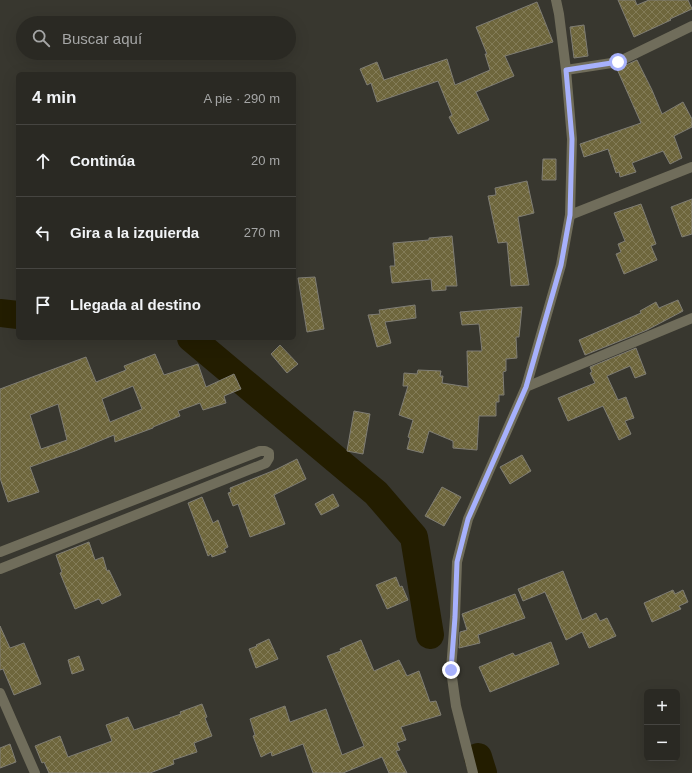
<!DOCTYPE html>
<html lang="es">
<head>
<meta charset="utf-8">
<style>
	:root { --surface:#2a2923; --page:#363530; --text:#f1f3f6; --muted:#a5a6a6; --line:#464541 }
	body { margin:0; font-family:Arial,sans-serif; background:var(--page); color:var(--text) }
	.controls { position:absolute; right:12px; bottom:12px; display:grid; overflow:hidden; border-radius:6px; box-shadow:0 4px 16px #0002 }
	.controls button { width:36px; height:36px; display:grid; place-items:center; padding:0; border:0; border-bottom:1px solid var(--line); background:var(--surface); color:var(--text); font:20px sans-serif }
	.stop { position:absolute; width:12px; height:12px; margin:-9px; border:3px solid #a7b1fc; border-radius:50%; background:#fff }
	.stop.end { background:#a7b1fc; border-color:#fff; box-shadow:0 1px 4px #0008 }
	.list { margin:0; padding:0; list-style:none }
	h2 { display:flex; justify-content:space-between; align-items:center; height:52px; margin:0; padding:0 16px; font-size:17px }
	h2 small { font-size:13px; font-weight:400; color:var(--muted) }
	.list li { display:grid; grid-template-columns:26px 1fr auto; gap:12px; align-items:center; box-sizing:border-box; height:72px; padding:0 16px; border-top:1px solid var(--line) }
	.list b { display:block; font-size:15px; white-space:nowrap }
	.list em { font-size:13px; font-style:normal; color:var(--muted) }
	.icon { flex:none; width:22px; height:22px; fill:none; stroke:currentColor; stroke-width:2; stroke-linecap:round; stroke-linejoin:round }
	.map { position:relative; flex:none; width:692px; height:773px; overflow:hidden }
	.search { position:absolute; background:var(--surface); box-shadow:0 4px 16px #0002; left:16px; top:16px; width:280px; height:44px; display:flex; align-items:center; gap:10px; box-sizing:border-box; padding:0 14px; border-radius:22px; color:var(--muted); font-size:15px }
	.panel { position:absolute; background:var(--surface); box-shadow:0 4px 16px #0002; left:16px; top:72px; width:280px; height:268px; border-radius:6px }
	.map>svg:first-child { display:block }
</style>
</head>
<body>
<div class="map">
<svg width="692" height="773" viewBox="0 0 692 773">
	<defs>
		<pattern id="building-cross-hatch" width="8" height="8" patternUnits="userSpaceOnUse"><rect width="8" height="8" fill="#6e663c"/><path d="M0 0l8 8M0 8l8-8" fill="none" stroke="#837c58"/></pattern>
	</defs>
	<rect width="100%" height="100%" fill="#38372f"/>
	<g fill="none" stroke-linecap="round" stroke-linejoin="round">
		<!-- river -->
		<g stroke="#231d00" stroke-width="28">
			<path d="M0,313L18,315"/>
			<path d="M191,338L376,493L414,537L430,635"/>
			<path d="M478,757L483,773"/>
		</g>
	</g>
	<!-- building -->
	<g fill="url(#building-cross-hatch)" stroke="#7f7d74" fill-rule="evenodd">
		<path d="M618,0H635L637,5L649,0H688L692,9L670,19L671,20L634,37Z"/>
		<path d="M537,2L553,42L505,56L514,76L476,92L489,120L458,134L449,117L452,115L438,81L377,102L371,83L367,85L360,69L377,62L384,80L447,59L455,85L490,70L485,54H487L476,27Z"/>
		<path d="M584,25L588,56L574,58L570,27Z"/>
		<path d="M637,60L652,90L662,114L683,102L692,119V127L674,136L682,158L670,164L663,151L632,163L636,172L620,177L619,172L616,173L608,149L584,157L580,144L641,123L617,69Z"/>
		<path d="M543,159H556V180H542Z"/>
		<path d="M527,181L534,213L518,217L529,285L511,286L507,242L498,243L488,196L496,195L495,188Z"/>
		<path d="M692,199V234L682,237L671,207Z"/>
		<path d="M641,204L656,244L651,246L657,260L624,274L616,254L621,252L618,244L625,241L614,213Z"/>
		<path d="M452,236L457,286H446V290L432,291L431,279L392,283L390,266H395L393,243L429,240V238Z"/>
		<path d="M315,277L324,329L307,332L298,278Z"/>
		<path d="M678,300L683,311L647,330L585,355L579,340L641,313L640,311L656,302L659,308Z"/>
		<path d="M415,305L416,318L385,322L391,343L377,347L368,315L380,314L379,310Z"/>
		<path d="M522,307L519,337H516L517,358L506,359V371L503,372L504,395H499V402H496V416H479L477,450L453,448V441L429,431L423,453L407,449L410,438L408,437L413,420L399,415L408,386H403L404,373L417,374L418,370L441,371L440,376H443L442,383L468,387L467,351H482L479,324L462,325L460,312Z"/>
		<path d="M280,345L298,364L287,373L271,354Z"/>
		<path d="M636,348L646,374L635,378L630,366L607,376L618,400L626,397L634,418L625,421L631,434L619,440L603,406L568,421L558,398L595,383L590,373L592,372L590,367Z"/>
		<path d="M155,354L164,375L198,364L206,387L234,374L241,389L224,396L226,403L203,410L200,403L178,411L180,416L153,427V428L115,442L114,435L75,451L30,467L39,492L8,502L0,478V389L86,357L96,382L126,370L124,366ZM133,386L142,409L110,422L102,399ZM58,404L67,440L41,449L30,415Z"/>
		<path d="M354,411L370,414L363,454L347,451Z"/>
		<path d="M522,455L531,471L510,484L500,467Z"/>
		<path d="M297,459L306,479L274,495L285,524L250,537L238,504L233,506L228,493L231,492L230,488L275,470Z"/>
		<path d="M442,487L461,497L444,526L425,516Z"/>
		<path d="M333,494L339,506L321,515L315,504Z"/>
		<path d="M202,497L213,523L218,520L228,547L224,549L226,552L212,557L211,554L208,556L188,503Z"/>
		<path d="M89,542L95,560L103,557L107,571L109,570L121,595L102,604L99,599L75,609L60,573L62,572L56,555Z"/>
		<path d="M563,571L582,620L596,613L600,621L607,618L616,636L589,648L582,632L566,640L545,592L523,601L518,589Z"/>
		<path d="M396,577L400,587L402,586L408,600L387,609L376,585Z"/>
		<path d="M673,590L675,594L683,590L688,602L679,606L681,609L652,622L644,603Z"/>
		<path d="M515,594L525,618L478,635L480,643L459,648L460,632L467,630L462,614Z"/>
		<path d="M0,626L10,648L24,643L41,684L14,695L3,669L0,670Z"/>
		<path d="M269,639L278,659L256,668L249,649L257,646L256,645Z"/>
		<path d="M361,640L374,671L399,660L407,676L419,671L430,702L436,701L441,715L401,727L406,740L397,743L400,750L396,751L407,773H389L382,757L343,773H313L303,744L272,756L271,752L261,757L253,736L255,735L250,719L285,706L290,722L326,709L342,755L364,746L327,656L341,651L340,649Z"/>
		<path d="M551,642L559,664L490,692L479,667L513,653L515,656Z"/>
		<path d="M79,656L84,670L72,674L68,660Z"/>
		<path d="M202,704L207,717L205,718L212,736L194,743L197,752L173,760L174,764L150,773H49L44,762L42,763L35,746L60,736L68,757L112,741L106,725L128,717L134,730L181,714L180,712Z"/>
		<path d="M10,744L16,762L0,768V748Z"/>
	</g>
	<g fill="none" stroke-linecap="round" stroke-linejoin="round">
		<!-- minor -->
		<g stroke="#706d5b" stroke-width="10">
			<path d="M566,70L618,62L692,26"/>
			<path d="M570,215L692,167"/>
			<path d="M526,387L692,318"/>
			<path d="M0,552L260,451H265L269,453V458L266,463L0,569"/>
			<path d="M0,693L35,773"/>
			<path d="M473,773L456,706L451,670L455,617L457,562L468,519L526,387L561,265L570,215L572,139L566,70L559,14L556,0"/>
		</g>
	</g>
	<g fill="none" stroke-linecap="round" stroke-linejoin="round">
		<!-- route -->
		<path stroke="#a7b1fc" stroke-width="5" d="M451,670L455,617L457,562L468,519L526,387L561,265L570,215L572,139L566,70L618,62"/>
	</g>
</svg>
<div class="controls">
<button>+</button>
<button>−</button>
</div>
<div class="stop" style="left:618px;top:62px"></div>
<div class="stop end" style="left:451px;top:670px"></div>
<div class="search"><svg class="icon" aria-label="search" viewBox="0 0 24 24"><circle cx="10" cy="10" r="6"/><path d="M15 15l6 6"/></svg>Buscar aquí</div>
<section class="panel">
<h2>4 min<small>A pie · 290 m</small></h2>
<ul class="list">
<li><svg class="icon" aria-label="ahead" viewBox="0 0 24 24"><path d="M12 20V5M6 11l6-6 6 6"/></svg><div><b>Continúa</b></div><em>20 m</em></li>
<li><svg class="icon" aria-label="left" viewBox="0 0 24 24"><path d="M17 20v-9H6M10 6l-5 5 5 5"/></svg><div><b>Gira a la izquierda</b></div><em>270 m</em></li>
<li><svg class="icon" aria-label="arrive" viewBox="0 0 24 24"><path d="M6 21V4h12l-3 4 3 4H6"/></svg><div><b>Llegada al destino</b></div></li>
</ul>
</section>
</div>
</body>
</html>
